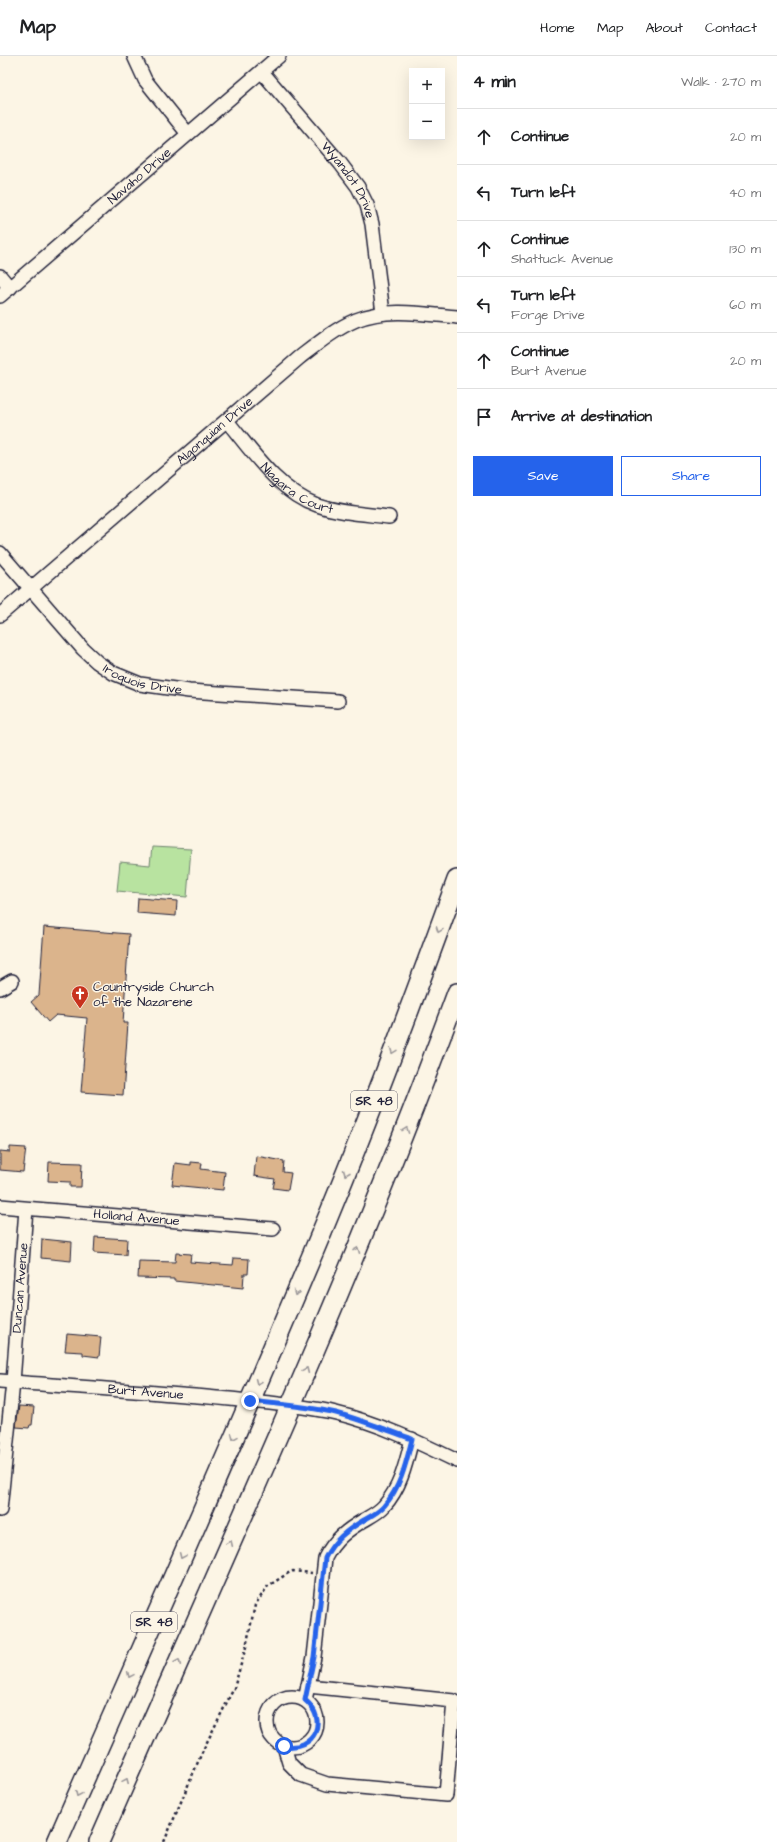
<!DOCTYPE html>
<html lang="en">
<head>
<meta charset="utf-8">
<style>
	:root { --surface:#fff; --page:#f2f2f2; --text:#202124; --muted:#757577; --line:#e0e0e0; --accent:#2563eb }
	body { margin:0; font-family:"Architects Daughter",sans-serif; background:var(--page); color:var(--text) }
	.controls { position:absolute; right:12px; top:12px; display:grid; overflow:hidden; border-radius:0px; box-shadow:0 4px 16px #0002 }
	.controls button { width:36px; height:36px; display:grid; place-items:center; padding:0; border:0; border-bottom:1px solid var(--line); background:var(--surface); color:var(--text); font:20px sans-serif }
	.stop { position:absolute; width:12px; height:12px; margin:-9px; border:3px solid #2563eb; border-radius:50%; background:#fff }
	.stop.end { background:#2563eb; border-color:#fff; box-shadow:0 1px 4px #0008 }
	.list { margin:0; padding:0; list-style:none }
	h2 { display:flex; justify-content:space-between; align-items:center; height:52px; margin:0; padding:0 16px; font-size:17px }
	h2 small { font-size:13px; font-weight:400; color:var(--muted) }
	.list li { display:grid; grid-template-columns:26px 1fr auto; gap:12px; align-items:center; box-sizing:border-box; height:56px; padding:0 16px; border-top:1px solid var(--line) }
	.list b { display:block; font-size:15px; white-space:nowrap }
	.list p { margin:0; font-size:13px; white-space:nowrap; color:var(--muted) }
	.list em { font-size:13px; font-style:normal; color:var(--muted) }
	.actions { display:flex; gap:8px; padding:12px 16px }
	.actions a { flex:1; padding:9px 0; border:1px solid var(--accent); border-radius:0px; text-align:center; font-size:14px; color:var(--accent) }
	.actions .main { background:var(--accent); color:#fff }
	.icon { flex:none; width:22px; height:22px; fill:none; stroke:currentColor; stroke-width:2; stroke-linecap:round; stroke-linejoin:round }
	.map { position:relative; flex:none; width:457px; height:1786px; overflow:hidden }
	header { display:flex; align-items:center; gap:24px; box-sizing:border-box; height:56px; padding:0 20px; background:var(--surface); border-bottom:1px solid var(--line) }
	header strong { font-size:19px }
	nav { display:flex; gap:22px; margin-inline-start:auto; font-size:14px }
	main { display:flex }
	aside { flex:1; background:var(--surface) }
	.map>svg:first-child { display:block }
</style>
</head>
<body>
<header>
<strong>Map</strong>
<nav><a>Home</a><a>Map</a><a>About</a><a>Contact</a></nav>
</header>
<main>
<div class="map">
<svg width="457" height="1786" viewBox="0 0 457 1786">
	<rect width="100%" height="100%" fill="#fcf5e5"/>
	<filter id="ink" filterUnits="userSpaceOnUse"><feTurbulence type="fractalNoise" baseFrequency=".025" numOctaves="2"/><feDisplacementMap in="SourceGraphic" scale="8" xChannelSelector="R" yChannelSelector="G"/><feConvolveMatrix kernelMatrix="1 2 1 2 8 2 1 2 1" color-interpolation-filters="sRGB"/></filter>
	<g filter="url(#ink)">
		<!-- green -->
		<path fill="#b8e3a0" stroke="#6d826e" d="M152,791L191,793L187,841L117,835L120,806L150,809Z"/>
		<!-- building -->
		<g fill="#dbb48c" stroke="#22223b">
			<path d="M138,842L177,845L176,860L137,857Z"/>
			<path d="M44,871L129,878L123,967H128L123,1039L81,1036L87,962L56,959L48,966L31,946L39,939Z"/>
			<path d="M10,1091L26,1092L23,1116L0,1114V1095L10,1096Z"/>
			<path d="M256,1100L284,1105L283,1116L291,1117L288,1134L273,1132L275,1123L254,1120Z"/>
			<path d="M49,1106L82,1107L81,1131H70V1126L48,1125Z"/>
			<path d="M191,1106L202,1107L201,1113L225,1116L223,1134L172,1129L175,1107L191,1109Z"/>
			<path d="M95,1181L127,1183L126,1199L94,1197Z"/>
			<path d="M42,1183L72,1186L71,1205L41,1202Z"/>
			<path d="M176,1197L191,1198L190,1206L233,1209L234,1202L249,1203L248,1218H244L243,1232L174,1225V1223L138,1222L139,1205L175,1206Z"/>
			<path d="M67,1278L101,1281L99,1301L83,1299V1296L65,1295Z"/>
			<path d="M19,1350L34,1351L32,1369H30L29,1372L16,1371Z"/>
		</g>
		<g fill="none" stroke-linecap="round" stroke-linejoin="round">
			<!-- minor casing -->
			<g stroke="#22223b" stroke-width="16">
				<g id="minor">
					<path d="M134,0L145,24L188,78"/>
					<path id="s1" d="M262,16L340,107L358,131L367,149L372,168L383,257"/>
					<path d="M0,220L10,232"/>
					<path id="s2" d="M0,240L279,0"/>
					<path id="s3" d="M227,365C252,395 278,435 317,449C340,457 365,458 389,461"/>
					<path id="s4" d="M0,497L83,593L97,606L113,617L140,628L189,635L338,645"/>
					<path id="s5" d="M0,559L299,302C317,288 335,273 356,264C388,251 424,258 457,261"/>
					<path d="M0,932L12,925"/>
					<path id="s6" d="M0,1150L273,1173"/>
					<path id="s7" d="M0,1325C77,1331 154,1336 230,1343C265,1347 301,1349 336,1357C378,1367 418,1386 457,1405"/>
					<path id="s8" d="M0,1454L13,1326L26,1153"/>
					<circle cx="292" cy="1666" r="25"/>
					<path d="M305,1644L314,1601L325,1502C334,1484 347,1474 364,1464C371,1460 379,1456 384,1450C401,1431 406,1407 412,1383"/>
					<path d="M284,1690L289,1707L301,1719L327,1728L446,1739L454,1645L308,1630"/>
				</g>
			</g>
			<!-- highway casing -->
			<g stroke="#22223b" stroke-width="22">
				<g id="highway">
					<path d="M57,1786C148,1578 241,1371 328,1161C374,1050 416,937 457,824"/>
					<path d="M99,1786C222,1505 351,1226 457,937"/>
				</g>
			</g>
			<!-- path -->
			<path stroke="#22223b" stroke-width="2.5" stroke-dasharray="3 3" stroke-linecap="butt" d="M164,1786L203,1694L234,1632L246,1591L255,1549L268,1530L290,1516L293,1515L312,1517"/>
			<!-- minor -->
			<use href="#minor" stroke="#fcf5e5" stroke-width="13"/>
			<!-- highway -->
			<use href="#highway" stroke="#fcf5e5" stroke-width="19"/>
		</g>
		<!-- one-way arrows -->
		<defs><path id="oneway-chevron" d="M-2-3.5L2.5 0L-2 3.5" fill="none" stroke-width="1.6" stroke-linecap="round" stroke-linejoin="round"/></defs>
		<g stroke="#9a9698">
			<use href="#oneway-chevron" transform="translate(439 874) rotate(110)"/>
			<use href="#oneway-chevron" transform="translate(393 995) rotate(111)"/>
			<use href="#oneway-chevron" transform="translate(406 1074) rotate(-69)"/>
			<use href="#oneway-chevron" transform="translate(346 1117) rotate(112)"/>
			<use href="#oneway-chevron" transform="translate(357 1194) rotate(-68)"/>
			<use href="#oneway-chevron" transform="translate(296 1237) rotate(113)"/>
			<use href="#oneway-chevron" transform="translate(306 1314) rotate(-66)"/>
			<use href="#oneway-chevron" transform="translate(258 1326) rotate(113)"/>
			<use href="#oneway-chevron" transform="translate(234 1381) rotate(114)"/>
			<use href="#oneway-chevron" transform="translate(230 1487) rotate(-66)"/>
			<use href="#oneway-chevron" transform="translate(182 1500) rotate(114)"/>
			<use href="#oneway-chevron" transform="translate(178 1606) rotate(-66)"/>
			<use href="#oneway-chevron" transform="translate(130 1619) rotate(114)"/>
			<use href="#oneway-chevron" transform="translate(126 1725) rotate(-66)"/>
			<use href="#oneway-chevron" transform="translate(78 1738) rotate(114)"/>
		</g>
	</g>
	<g fill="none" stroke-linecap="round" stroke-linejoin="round" filter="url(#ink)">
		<!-- route -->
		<path stroke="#2563eb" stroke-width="5" d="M250,1345C279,1348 308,1350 336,1357C362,1364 387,1374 412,1383C406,1407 401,1431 384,1450C379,1456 371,1460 364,1464C347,1474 334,1484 325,1502L314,1601L305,1644C329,1664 315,1695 284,1690"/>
	</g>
	<!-- icons -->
	<defs>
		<g id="church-pin" transform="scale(0.9)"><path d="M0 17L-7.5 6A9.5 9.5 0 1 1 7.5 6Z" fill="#c8321e" stroke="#fcf5e5"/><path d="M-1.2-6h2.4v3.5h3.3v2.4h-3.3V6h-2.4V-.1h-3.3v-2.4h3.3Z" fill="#fff"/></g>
	</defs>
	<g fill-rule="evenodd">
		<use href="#church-pin" x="80" y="938"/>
	</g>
	<g text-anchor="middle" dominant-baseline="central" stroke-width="3" stroke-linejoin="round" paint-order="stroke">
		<!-- shield labels -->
		<g fill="#fcf5e5" stroke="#63616e" stroke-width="1">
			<rect x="351" y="1035" width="46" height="20" rx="3"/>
			<rect x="131" y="1556" width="46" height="20" rx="3"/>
		</g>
		<g font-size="12" font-weight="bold" fill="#22223b">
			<text x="374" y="1045">SR 48</text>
			<text x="154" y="1566">SR 48</text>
		</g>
		<!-- street labels -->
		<g font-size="13" fill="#22223b" stroke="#fcf5e5">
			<text stroke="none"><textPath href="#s2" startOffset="184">Navaho Drive</textPath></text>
			<text stroke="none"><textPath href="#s1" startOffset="139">Wyandot Drive</textPath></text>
			<text stroke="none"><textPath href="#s5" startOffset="283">Algonquian Drive</textPath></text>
			<text stroke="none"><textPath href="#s3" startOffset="99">Niagara Court</textPath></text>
			<text stroke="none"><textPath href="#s4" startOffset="196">Iroquois Drive</textPath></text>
			<text stroke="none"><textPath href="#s6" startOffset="137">Holland Avenue</textPath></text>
			<text stroke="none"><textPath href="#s8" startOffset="223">Duncan Avenue</textPath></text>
			<text stroke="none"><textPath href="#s7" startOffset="146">Burt Avenue</textPath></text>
		</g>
		<!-- poi labels -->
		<g font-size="13" fill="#22223b" stroke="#fcf5e5" text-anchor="start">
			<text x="93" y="931">Countryside Church<tspan x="93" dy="15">of the Nazarene</tspan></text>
		</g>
	</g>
</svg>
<div class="controls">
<button>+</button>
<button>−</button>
</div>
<div class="stop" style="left:284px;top:1690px"></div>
<div class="stop end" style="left:250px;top:1345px"></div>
</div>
<aside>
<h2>4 min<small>Walk · 270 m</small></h2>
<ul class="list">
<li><svg class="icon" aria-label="ahead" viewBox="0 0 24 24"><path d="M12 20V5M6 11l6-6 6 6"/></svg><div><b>Continue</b></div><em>20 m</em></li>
<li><svg class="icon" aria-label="left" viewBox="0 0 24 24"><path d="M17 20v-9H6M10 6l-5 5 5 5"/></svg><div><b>Turn left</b></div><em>40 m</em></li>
<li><svg class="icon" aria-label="ahead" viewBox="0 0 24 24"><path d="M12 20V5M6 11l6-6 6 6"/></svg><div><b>Continue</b><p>Shattuck Avenue</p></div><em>130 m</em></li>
<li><svg class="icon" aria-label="left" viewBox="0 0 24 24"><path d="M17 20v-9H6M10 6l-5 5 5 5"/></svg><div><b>Turn left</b><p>Forge Drive</p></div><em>60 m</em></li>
<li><svg class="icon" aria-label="ahead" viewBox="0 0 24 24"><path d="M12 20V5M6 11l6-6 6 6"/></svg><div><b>Continue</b><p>Burt Avenue</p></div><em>20 m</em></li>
<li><svg class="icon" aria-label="arrive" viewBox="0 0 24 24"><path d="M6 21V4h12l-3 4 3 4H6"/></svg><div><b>Arrive at destination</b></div></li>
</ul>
<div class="actions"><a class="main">Save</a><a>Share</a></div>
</aside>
</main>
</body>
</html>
